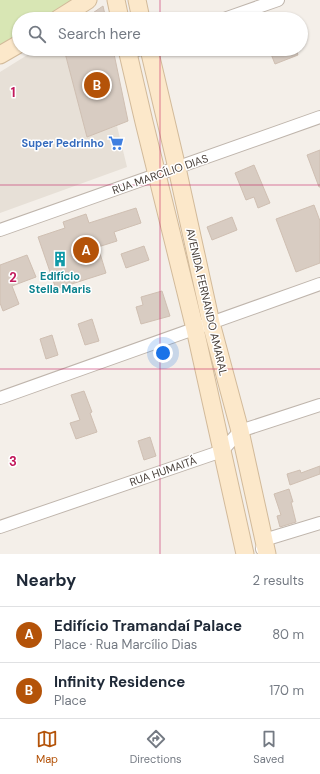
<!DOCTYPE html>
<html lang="en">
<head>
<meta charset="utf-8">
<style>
	:root { --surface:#fff; --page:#f2f2f3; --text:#1f2937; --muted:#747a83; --line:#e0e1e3; --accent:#b45309 }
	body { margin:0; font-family:"DM Sans",sans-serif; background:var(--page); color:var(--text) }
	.you { position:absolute; left:163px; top:353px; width:14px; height:14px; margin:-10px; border:3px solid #fff; border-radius:50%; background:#1a73e8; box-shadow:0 0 0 6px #1a73e833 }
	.badge { display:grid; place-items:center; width:26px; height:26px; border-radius:50%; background:var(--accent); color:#fff; font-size:13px; font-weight:700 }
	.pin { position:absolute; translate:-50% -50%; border:2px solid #fff; box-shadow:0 1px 4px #0006 }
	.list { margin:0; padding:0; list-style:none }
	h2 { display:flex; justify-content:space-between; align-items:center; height:52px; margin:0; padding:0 16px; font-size:17px }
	h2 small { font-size:13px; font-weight:400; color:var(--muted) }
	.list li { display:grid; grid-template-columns:26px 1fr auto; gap:12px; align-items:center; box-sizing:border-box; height:56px; padding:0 16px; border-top:1px solid var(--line) }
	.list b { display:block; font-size:15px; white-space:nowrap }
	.list p { margin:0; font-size:13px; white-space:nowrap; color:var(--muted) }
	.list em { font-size:13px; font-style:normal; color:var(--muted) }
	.icon { flex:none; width:22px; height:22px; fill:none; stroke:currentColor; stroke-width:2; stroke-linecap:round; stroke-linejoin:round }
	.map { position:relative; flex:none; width:320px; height:554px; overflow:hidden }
	.search { position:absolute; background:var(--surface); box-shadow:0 1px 3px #0004; left:12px; right:12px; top:12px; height:44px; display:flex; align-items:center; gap:10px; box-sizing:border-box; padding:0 14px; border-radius:22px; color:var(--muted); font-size:15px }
	.sheet { height:164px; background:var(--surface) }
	nav { display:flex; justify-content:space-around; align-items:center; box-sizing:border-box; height:56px; border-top:1px solid var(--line); background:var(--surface); font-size:11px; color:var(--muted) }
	nav a { display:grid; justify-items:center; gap:2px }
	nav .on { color:var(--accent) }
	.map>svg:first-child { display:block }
</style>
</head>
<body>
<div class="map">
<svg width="320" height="554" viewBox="0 0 320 554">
	<rect width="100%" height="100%" fill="#f4efe9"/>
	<!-- residential -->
	<path fill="#e7e0d7" d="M37,49H64L87,136L117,126L127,167L0,213V72Z"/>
	<!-- green -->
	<path fill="#d8e6b4" d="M0,0H78L48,19H19V37L0,49Z"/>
	<!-- building -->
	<g fill="#d8ccc2" stroke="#cfbfb2">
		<path d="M103,6L106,19H84Z"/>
		<path d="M64,49H113L128,121L87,137Z"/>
		<path d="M269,49H296L298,55L275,64Z"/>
		<path d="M320,150V187H319L307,155Z"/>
		<path d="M254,165L270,203L258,208L254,197L246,200L235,173Z"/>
		<path d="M314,205L320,221V263L296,272L276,219Z"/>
		<path d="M136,208L141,223L114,232L117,241L98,247L106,273L56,289L38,237L65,228L63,222L86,214L89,223Z"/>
		<path d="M232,217L237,230L212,240L207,227Z"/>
		<path d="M144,246L149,260L126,268L121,254Z"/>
		<path d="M27,255L36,277L12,286L19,304L3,311L0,303V265Z"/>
		<path d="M162,291L170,316L141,324L136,307L143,305L141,297Z"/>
		<path d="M92,319L99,341L85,345L78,324Z"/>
		<path d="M52,335L58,355L46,359L40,339Z"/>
		<path d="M84,391L92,412L90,413L97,432L76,439L70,423L80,420L71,395Z"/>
		<path d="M150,437L156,456L144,460L138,441Z"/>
		<path d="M320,466V474L290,485L287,474L300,470L301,473Z"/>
		<path d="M289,489L293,502H291L296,522L280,527L277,516L281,515L274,494Z"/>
	</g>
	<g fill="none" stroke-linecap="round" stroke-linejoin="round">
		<!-- street casing -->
		<g stroke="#bfb5ac" stroke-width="14">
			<g id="street">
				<path d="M224,19L278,0"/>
				<path d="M128,53L140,49"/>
				<path d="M0,230L320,117"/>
				<path d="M0,398L320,284"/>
				<path d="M0,527L222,451L240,431L320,405"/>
				<path d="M262,549L264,540L320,523"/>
			</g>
		</g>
		<!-- secondary casing -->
		<g stroke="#d2ba9a" stroke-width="19">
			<g id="secondary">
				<path d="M116,0L120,19"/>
				<path d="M137,0L141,19"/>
				<path d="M58,19L88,0"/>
				<path d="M127,49L144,122L195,329L245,554"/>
				<path d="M149,49L177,168L211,323L240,431L267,554"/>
				<path d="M0,55L19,44"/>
			</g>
		</g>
		<!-- street -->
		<use href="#street" stroke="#fff" stroke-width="12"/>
		<!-- secondary -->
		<use href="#secondary" stroke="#fce8ca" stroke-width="17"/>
	</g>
	<!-- grid -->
	<path fill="none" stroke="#c2185b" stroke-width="1" stroke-opacity="0.55" d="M160,0V19M160,49V554M0,185H320M0,369H320"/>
	<!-- icons -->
	<defs>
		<g id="supermarket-bare" transform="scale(1.2)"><path d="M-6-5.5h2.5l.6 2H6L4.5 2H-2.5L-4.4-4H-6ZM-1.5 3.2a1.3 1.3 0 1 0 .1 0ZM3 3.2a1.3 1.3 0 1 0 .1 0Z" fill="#3f7fe0" stroke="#fff" stroke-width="2.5" paint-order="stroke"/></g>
		<g id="building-bare" transform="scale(1.2)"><path d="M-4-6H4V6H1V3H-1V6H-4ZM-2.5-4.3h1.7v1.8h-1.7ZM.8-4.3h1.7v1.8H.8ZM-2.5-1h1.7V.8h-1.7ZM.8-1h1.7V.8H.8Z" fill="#0f9aa8" stroke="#fff" stroke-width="2.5" paint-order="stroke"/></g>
	</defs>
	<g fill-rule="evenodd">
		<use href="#supermarket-bare" x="116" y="143"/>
		<use href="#building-bare" x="60" y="259"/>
	</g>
	<g text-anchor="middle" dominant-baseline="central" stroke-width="3" stroke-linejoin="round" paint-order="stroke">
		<!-- shop labels -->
		<g font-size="11" font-weight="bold" fill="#366cbe" stroke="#fff" text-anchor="end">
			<text x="104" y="143">Super Pedrinho</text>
		</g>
		<!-- street labels -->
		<g font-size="11" fill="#473e38" stroke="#fff">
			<text transform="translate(160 174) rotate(-19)">RUA MARCÍLIO DIAS</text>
			<text transform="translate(207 302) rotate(77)">AVENIDA FERNANDO AMARAL</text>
			<text transform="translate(163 471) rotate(-19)">RUA HUMAITÁ</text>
		</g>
		<!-- culture labels -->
		<g font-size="11" font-weight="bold" fill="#0d838f" stroke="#fff">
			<text x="60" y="276">Edifício<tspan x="60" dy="13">Stella Maris</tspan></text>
		</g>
	</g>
	<g font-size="13" text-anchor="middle" font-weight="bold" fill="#c2185b" stroke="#fff" stroke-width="3" stroke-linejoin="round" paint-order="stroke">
		<text x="13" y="97">1</text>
		<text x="13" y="282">2</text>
		<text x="13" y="466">3</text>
	</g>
</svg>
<div class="you"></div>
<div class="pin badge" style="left:86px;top:250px">A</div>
<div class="pin badge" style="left:97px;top:85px">B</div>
<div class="search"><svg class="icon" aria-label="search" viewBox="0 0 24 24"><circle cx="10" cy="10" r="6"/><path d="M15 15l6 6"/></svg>Search here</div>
</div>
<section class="sheet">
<h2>Nearby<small>2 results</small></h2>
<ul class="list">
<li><span class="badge">A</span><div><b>Edifício Tramandaí Palace</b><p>Place · Rua Marcílio Dias</p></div><em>80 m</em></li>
<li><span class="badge">B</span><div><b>Infinity Residence</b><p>Place</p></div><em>170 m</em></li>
</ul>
</section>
<nav>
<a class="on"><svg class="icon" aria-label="map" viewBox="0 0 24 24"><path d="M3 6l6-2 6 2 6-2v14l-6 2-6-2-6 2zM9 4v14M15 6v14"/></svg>Map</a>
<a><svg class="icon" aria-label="directions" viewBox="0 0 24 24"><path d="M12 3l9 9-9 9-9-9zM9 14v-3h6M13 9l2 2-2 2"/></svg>Directions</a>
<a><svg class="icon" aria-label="saved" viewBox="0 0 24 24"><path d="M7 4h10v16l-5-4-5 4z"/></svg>Saved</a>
</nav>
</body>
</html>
